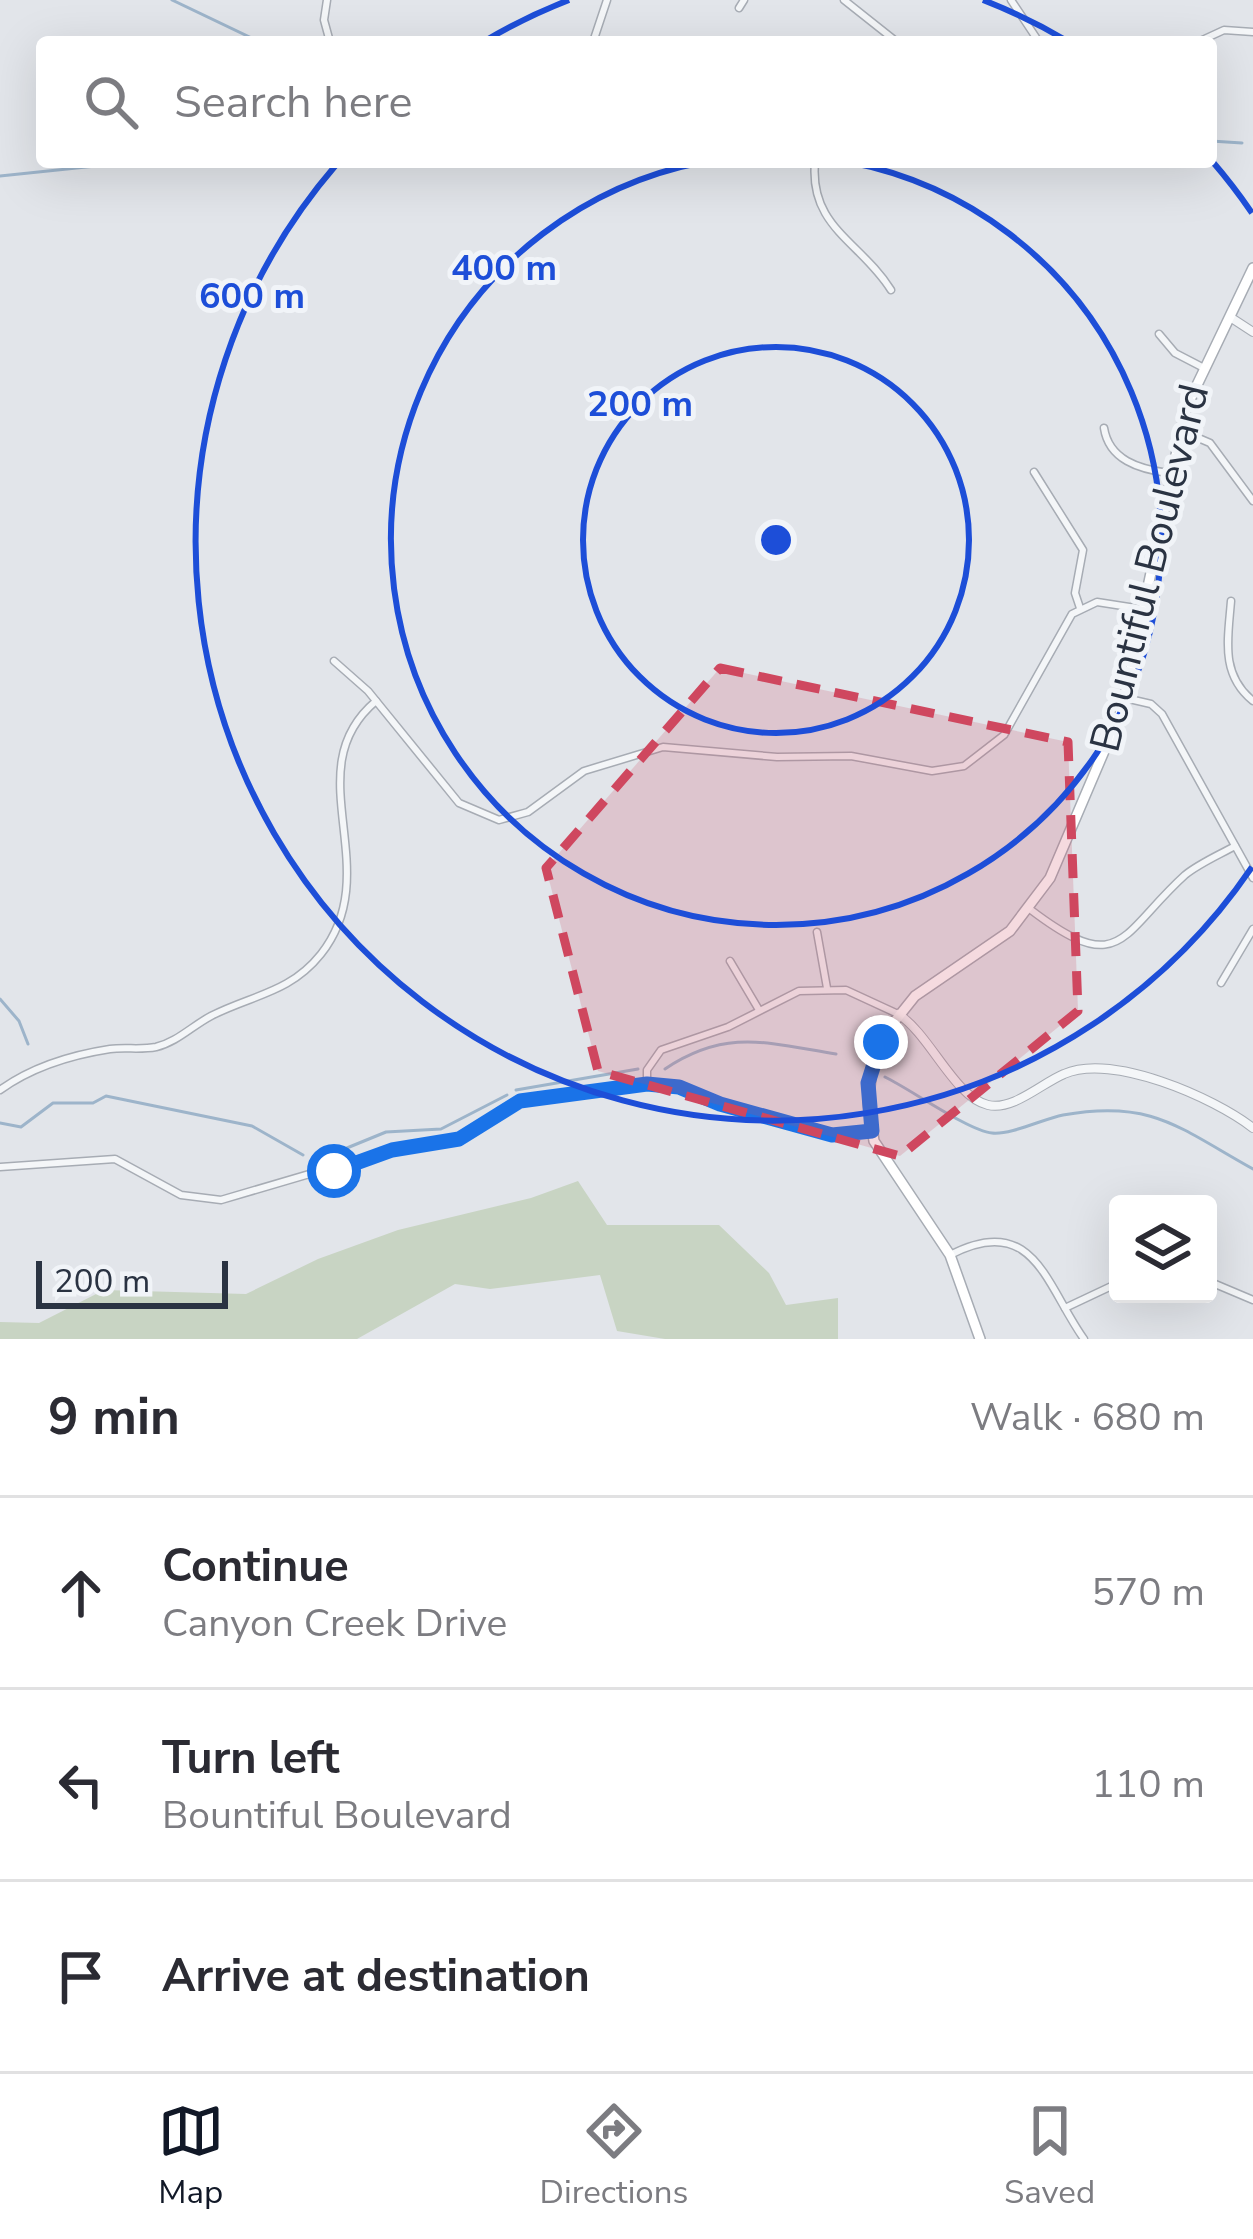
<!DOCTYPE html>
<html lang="en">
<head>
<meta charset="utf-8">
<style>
	:root { --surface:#fff; --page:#f2f2f3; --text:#2b2b33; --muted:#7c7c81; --line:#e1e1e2; --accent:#111827 }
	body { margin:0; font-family:"Nunito Sans",sans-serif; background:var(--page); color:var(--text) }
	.controls { position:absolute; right:36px; bottom:36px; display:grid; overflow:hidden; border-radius:12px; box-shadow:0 12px 48px #0002 }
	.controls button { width:108px; height:108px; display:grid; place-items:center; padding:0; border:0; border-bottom:3px solid var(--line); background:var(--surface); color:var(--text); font:60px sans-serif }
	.scale { position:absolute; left:36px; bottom:30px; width:192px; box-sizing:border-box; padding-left:12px; border:6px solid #2a3342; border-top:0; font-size:33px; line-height:42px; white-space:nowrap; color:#2a3342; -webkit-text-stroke:9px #f1f4f8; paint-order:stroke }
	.stop { position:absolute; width:36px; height:36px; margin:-27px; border:9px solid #1a73e8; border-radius:50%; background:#fff }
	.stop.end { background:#1a73e8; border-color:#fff; box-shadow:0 3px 12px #0008 }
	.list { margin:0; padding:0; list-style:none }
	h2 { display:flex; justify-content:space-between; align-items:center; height:156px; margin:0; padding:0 48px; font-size:51px }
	h2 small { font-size:39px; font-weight:400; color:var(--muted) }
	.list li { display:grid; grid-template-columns:78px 1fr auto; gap:36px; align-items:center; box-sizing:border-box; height:192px; padding:0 48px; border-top:3px solid var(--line) }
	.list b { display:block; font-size:45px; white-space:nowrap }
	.list p { margin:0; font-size:39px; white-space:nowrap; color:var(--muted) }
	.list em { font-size:39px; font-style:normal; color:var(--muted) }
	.icon { flex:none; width:66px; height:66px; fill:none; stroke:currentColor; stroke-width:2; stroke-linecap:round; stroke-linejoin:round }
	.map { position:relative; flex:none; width:1253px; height:1339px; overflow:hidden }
	.search { position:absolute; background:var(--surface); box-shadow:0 12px 48px #0002; left:36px; right:36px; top:36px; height:132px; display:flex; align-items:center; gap:30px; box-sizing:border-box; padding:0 42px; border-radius:12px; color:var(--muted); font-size:45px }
	.sheet { height:732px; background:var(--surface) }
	nav { display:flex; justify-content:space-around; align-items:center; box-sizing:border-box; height:168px; border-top:3px solid var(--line); background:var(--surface); font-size:33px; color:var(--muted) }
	nav a { display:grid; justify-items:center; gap:6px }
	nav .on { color:var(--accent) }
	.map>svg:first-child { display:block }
</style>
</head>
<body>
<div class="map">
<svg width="1253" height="1339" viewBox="0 0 1253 1339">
	<rect width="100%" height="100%" fill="#e2e5ea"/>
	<!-- green -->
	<path fill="#c8d4c3" d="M578,1181L607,1225H719L769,1273L786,1305L838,1298V1339H665L617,1331L600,1275L490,1289L455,1284L357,1339H0V1322L39,1323L104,1290L246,1294L318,1259L398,1230L531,1198Z"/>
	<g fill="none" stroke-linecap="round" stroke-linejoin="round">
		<!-- stream -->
		<g stroke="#9db4ca" stroke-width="3">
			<path d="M172,0L260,42"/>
			<path d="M1211,141L1242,143"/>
			<path d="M0,176L134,162"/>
			<path d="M0,999L19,1021L28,1044"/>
			<path d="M665,1069C726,1028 768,1043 836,1054"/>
			<path d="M885,1077C910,1089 969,1131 992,1133C1011,1135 1043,1119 1063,1115C1152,1099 1179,1128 1253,1169"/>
			<path d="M516,1090L638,1069"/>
			<path d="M0,1123L21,1127L53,1103H93L106,1096L252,1126L303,1155"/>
			<path d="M342,1150L386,1132L441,1129L507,1095"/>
			<path d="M314,1158L333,1157"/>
		</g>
		<!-- minor casing -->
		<g stroke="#a7acb4" stroke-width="9">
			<g id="minor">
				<path d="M327,0L324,20L330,42"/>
				<path d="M844,0L897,42"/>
				<path d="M1011,0L1039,42"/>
				<path d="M739,8L744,0"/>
				<path d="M593,42L607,0"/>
				<path d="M1198,42L1224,30L1253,32"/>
				<path d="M815,162C809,227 861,242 891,290"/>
				<path d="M1159,334L1175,353L1202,367"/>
				<path d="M1104,428C1109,460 1139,469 1168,473"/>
				<path d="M1182,431L1210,443L1253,501"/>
				<path d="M1034,472L1083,550L1075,593L1080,608"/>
				<path d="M1231,601C1228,639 1220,674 1253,701"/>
				<path d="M334,661L368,691L459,803L499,820L528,812L584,771L663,747L777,757L851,756L932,771L964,766L1004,735L1072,614L1097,602L1142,609"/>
				<path d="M1125,698L1151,704L1162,714L1253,878"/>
				<path d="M1031,910C1122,979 1120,934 1185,875C1200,863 1219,855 1235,846"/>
				<path d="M817,932L827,988"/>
				<path d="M730,961L759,1010"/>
				<path d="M1221,983L1253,929"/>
				<path d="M647,1084V1070L661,1050L728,1027L799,991L846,990L898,1014"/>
				<path d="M0,1090C32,1067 71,1055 110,1049C125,1047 141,1050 156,1047C177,1042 192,1026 211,1016C252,995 290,993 321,954C388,869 294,770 376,701"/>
				<path d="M0,1167L115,1159L181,1195L221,1200L391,1150L453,1141L521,1101L647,1084L679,1087L715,1102L832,1135L872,1131"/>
				<path d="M950,1255C1034,1211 1046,1286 1084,1339"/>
				<path d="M1208,1281L1253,1300"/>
				<path d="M1065,1308L1118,1283"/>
			</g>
		</g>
		<!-- tertiary casing -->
		<g stroke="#a7acb4" stroke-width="10">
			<g id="tertiary">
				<path d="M1230,317L1253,332"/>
				<path d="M898,1014C930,1034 954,1097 988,1105C1013,1111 1042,1083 1064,1074C1112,1053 1213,1097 1253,1128"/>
			</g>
		</g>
		<!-- secondary casing -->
		<g stroke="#a7acb4" stroke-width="12">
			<path id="secondary" d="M980,1339L950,1255L874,1141L868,1102L873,1063L887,1031L915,996L1010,931L1050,878L1122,709L1186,408L1253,268"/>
		</g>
		<!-- minor -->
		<use href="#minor" stroke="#f4f6f8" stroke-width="6"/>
		<!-- tertiary -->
		<use href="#tertiary" stroke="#f4f6f8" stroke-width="8"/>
		<!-- secondary -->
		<use href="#secondary" stroke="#fff" stroke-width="9"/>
	</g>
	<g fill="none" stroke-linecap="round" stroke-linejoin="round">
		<!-- route -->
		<path stroke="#1a73e8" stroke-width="15" d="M334,1171L392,1150L459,1139L520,1101L647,1084L679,1087L720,1104L832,1135L872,1131L868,1083L881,1042"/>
	</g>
	<!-- marked area -->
	<path fill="#cf475f" fill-opacity="0.2" stroke="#cf475f" stroke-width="9" stroke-dasharray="24 15" stroke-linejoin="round" d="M720,668L1068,742L1078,1011L900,1156L598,1071L546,868Z"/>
	<!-- distance rings -->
	<g fill="none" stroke="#1d4ed8" stroke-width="6">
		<circle cx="776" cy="540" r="193"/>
		<path d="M849 162A385 385 0 1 1 703 162"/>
		<path d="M1252 867A578 578 0 1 1 336 165M483 42A578 578 0 0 1 569 0M983 0A578 578 0 0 1 1069 42M1212 161A578 578 0 0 1 1252 213"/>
	</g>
	<g text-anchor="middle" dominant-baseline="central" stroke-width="10" stroke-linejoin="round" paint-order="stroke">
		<!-- street labels -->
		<g font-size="42" fill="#2a3342" stroke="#f1f4f8">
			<text transform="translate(1150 568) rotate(-76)">Bountiful Boulevard</text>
		</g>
	</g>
	<circle cx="776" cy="540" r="18" fill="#1d4ed8" stroke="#f1f4f8" stroke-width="6"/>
	<g font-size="36" text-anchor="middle" font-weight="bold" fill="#1d4ed8" stroke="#f1f4f8" stroke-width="10" stroke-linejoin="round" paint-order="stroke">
		<text x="504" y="280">400 m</text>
		<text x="252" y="308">600 m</text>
		<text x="640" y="416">200 m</text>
	</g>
</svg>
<div class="controls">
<button><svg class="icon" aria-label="layers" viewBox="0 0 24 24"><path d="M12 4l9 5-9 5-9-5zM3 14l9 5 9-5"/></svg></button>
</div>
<div class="scale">200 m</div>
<div class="stop" style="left:334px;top:1171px"></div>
<div class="stop end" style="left:881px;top:1042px"></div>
<div class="search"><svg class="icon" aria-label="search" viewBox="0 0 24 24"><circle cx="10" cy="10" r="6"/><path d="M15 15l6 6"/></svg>Search here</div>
</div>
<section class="sheet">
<h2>9 min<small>Walk · 680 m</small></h2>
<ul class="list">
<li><svg class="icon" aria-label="ahead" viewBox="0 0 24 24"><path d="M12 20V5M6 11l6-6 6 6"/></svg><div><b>Continue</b><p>Canyon Creek Drive</p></div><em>570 m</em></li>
<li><svg class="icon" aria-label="left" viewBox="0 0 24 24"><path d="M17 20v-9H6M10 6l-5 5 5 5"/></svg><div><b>Turn left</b><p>Bountiful Boulevard</p></div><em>110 m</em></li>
<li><svg class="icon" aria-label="arrive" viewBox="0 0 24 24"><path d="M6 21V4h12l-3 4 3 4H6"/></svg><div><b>Arrive at destination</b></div></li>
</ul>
</section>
<nav>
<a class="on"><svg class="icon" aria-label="map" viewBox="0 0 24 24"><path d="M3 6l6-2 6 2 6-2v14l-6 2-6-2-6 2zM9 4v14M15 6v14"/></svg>Map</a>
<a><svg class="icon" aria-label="directions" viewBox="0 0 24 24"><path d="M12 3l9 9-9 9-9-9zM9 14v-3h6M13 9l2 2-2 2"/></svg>Directions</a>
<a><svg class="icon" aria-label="saved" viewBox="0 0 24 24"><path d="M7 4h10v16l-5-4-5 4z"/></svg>Saved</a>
</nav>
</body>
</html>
